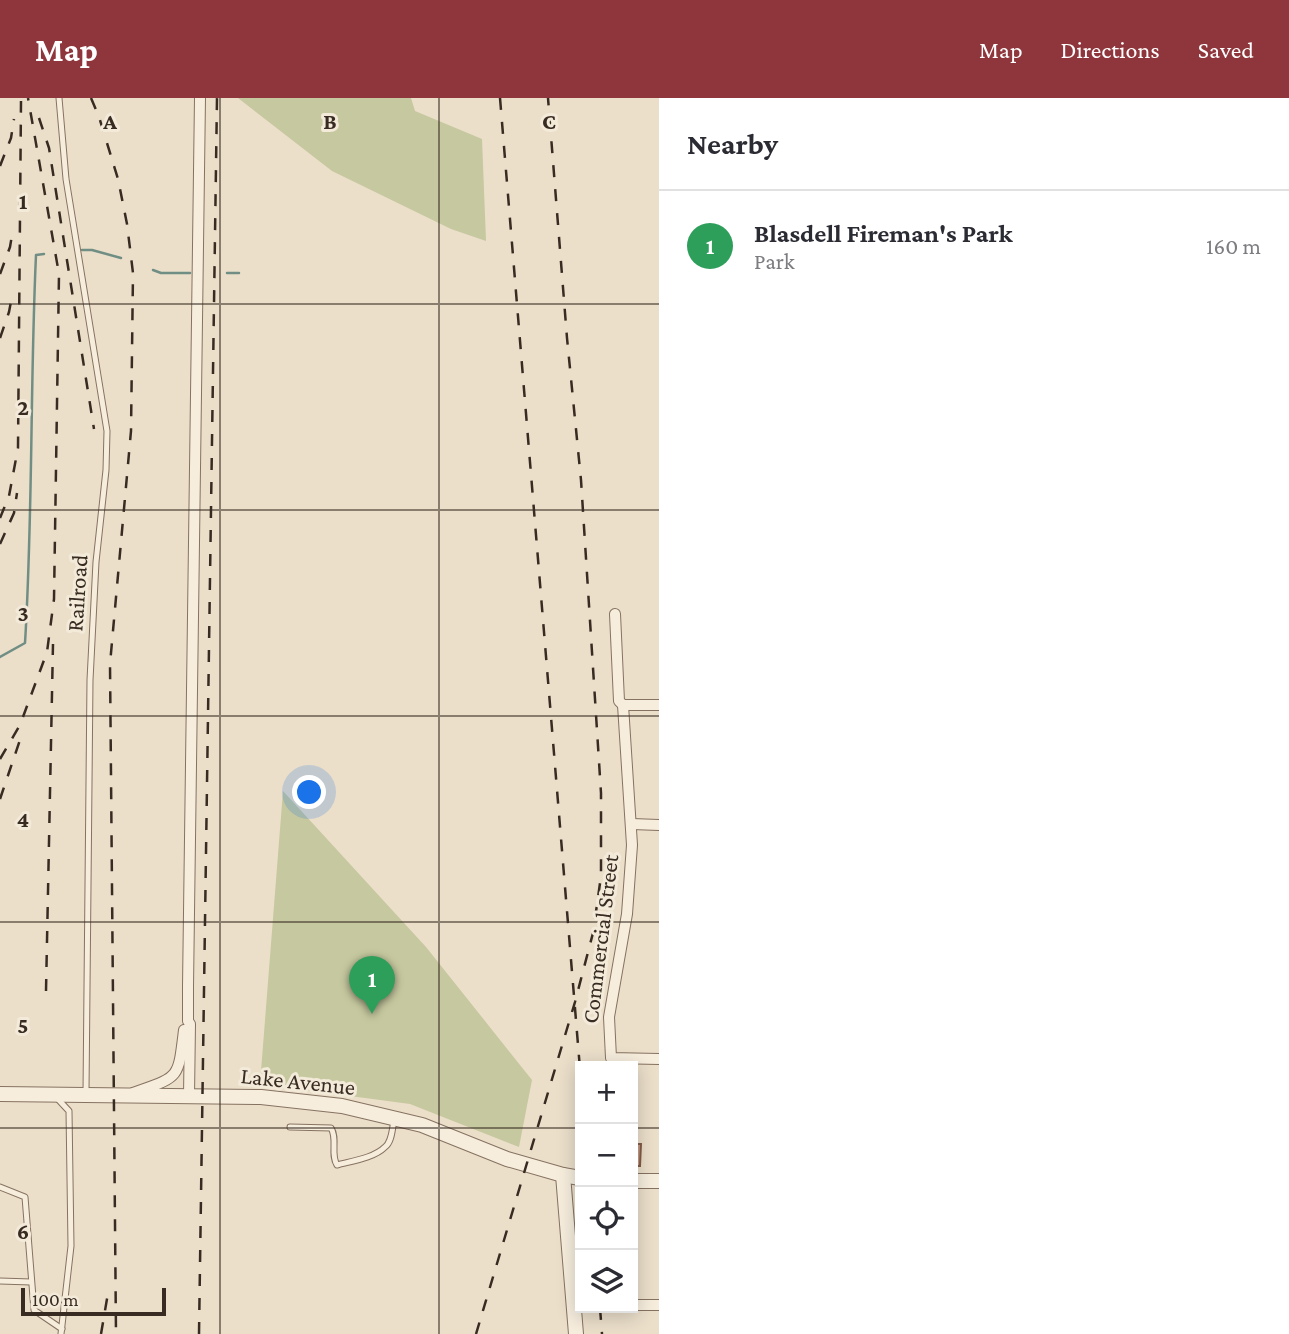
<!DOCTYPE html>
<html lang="en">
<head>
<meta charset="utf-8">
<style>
	:root { --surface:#fff; --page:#f2f2f3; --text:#2b2b33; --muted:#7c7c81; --line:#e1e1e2; --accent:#8f363c }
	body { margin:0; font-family:"Crimson Pro",serif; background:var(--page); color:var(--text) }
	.controls { position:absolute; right:21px; bottom:21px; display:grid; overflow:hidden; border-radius:0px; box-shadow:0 4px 18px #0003 }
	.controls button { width:63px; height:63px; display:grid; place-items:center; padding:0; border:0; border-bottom:2px solid var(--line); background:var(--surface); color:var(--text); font:35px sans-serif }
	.scale { position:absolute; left:21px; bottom:18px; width:145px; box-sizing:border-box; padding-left:7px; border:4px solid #382b22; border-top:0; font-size:19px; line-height:24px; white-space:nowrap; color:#382b22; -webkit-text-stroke:5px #f3ead9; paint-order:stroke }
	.you { position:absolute; left:310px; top:695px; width:24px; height:24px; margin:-18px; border:5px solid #fff; border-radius:50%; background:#1a73e8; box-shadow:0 0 0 10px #1a73e833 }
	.badge { display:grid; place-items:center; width:46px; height:46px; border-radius:50%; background:var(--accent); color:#fff; font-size:23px; font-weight:700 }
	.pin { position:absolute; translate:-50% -58px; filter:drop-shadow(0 2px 4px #0008) }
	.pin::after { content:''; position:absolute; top:37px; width:24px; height:21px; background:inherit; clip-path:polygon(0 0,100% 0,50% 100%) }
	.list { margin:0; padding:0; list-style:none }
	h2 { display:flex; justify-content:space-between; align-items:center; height:91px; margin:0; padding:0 28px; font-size:30px }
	h2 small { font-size:23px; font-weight:400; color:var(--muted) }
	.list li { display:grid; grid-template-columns:46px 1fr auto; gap:21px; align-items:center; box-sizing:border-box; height:112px; padding:0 28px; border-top:2px solid var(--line) }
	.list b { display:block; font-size:26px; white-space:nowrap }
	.list p { margin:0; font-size:23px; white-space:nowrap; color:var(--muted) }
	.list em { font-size:23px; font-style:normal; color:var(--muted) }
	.icon { flex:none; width:38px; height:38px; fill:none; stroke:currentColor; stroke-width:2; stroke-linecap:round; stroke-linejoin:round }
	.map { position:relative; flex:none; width:659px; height:1236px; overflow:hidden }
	header { display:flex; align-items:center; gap:42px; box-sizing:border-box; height:98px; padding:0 35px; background:var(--accent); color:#fff }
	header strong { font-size:33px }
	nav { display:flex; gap:38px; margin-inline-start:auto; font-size:24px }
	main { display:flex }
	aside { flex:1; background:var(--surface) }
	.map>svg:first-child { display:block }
</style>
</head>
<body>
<header>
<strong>Map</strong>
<nav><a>Map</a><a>Directions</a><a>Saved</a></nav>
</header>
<main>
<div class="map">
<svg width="659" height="1236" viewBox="0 0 659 1236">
	<rect width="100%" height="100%" fill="#ebdfca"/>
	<!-- green -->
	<g fill="#c6c89f">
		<path d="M238,0H411L415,13L482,41L486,143L451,131L332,73Z"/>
		<path d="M283,693L426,849L532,982L519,1049L410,1006L260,986Z"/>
	</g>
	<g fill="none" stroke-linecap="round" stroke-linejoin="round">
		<!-- stream -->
		<g stroke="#718e85" stroke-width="2.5">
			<path d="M82,152H92L121,160"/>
			<path d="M153,172L161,175H190"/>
			<path d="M227,175H239"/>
			<path d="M0,559L25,545C33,416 30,286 36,157L44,156"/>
		</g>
	</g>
	<!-- building -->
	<path fill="#c59b84" stroke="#835c48" stroke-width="2" d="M633,1046H641L640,1068H633Z"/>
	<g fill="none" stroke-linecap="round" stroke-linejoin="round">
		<!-- service casing -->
		<g stroke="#867260" stroke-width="7">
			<g id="service">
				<path d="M59,0L66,81L107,333L106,372L96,464L90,582L86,994"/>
				<path d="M56,999L69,1013L71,1148L61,1236"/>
				<path d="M290,1029L331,1030C338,1041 330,1056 337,1067C352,1063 374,1060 385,1049C392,1044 392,1031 394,1023"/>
				<path d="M0,1089L25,1099L34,1212L62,1231"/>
				<path d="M0,1183L31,1184"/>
			</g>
		</g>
		<!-- minor casing -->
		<g stroke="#867260" stroke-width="12">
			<g id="minor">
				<path d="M615,516L619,603L623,607H659"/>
				<path d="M623,607L632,747L627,816L609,919L611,960L659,961"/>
				<path d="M632,726L659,727"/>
				<path d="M133,995C180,978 178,982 184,932"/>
				<path d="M189,998L190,926L188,923V889L200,0"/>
				<path d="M633,1207H659"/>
			</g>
		</g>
		<!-- tertiary casing -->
		<g stroke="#867260" stroke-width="16">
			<g id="tertiary">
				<path d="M0,996L261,999L342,1008L422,1027L507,1061L563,1077L580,1080"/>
				<path d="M563,1077L576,1236"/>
				<path d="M633,1083H659"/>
			</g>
		</g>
		<!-- service -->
		<use href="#service" stroke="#f6eddd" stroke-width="5"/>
		<!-- minor -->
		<use href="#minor" stroke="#f6eddd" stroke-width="10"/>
		<!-- tertiary -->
		<use href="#tertiary" stroke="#f6eddd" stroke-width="14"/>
		<!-- rail -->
		<g stroke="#382b22" stroke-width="2.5" stroke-dasharray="12 12" stroke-linecap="butt">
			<path d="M91,0L99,19L118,81L127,126L133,175L131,333L110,566L116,1236"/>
			<path d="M500,0L580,971"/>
			<path d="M39,20L49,50L94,331"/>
			<path d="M0,68L11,40L14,21"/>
			<path d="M0,176L10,149L13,131"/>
			<path d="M0,240L9,214L12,198"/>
			<path d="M0,420L9,398L18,350L21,3"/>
			<path d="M0,446L14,415L17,395"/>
			<path d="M0,661L20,627L47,554L54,501L59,176L28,0"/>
			<path d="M0,701L22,636"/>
			<path d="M46,893L53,546"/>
			<path d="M600,1210L602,1236"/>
			<path d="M101,1236L108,1195"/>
			<path d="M199,1236L217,0"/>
			<path d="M476,1236L575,904L593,835L601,778V695L581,382L567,240L548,0"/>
		</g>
	</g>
	<!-- grid -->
	<path fill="none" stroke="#382b22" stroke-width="2" stroke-opacity="0.55" d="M220,0V1236M439,0V1236M0,206H659M0,412H659M0,618H659M0,824H659M0,1030H580M633,1030H659"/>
	<g text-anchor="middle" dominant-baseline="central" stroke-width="6" stroke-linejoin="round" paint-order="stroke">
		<!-- street labels -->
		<g font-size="23" fill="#382b22" stroke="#f3ead9">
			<text transform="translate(77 495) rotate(-86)">Railroad</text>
			<text transform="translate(600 841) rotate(-83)">Commercial Street</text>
			<text transform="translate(298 983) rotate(6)">Lake Avenue</text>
		</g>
	</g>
	<g font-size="23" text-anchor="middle" font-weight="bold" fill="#382b22" stroke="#f3ead9" stroke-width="6" stroke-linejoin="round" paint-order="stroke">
		<text x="110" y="31">A</text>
		<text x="330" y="31">B</text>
		<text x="549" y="31">C</text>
		<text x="23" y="111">1</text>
		<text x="23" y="317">2</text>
		<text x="23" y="523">3</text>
		<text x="23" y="729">4</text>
		<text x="23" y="935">5</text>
		<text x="23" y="1141">6</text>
	</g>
</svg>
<div class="controls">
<button>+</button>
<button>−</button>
<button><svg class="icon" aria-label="locate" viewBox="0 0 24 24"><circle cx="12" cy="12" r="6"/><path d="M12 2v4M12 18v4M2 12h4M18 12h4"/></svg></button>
<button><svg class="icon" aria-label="layers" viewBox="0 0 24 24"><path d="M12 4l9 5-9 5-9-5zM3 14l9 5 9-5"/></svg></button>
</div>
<div class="scale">100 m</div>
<div class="you"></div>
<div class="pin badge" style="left:372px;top:916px;background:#2e9e5b">1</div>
</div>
<aside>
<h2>Nearby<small></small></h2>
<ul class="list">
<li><span class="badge" style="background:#2e9e5b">1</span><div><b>Blasdell Fireman's Park</b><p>Park</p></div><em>160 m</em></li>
</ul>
</aside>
</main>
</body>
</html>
